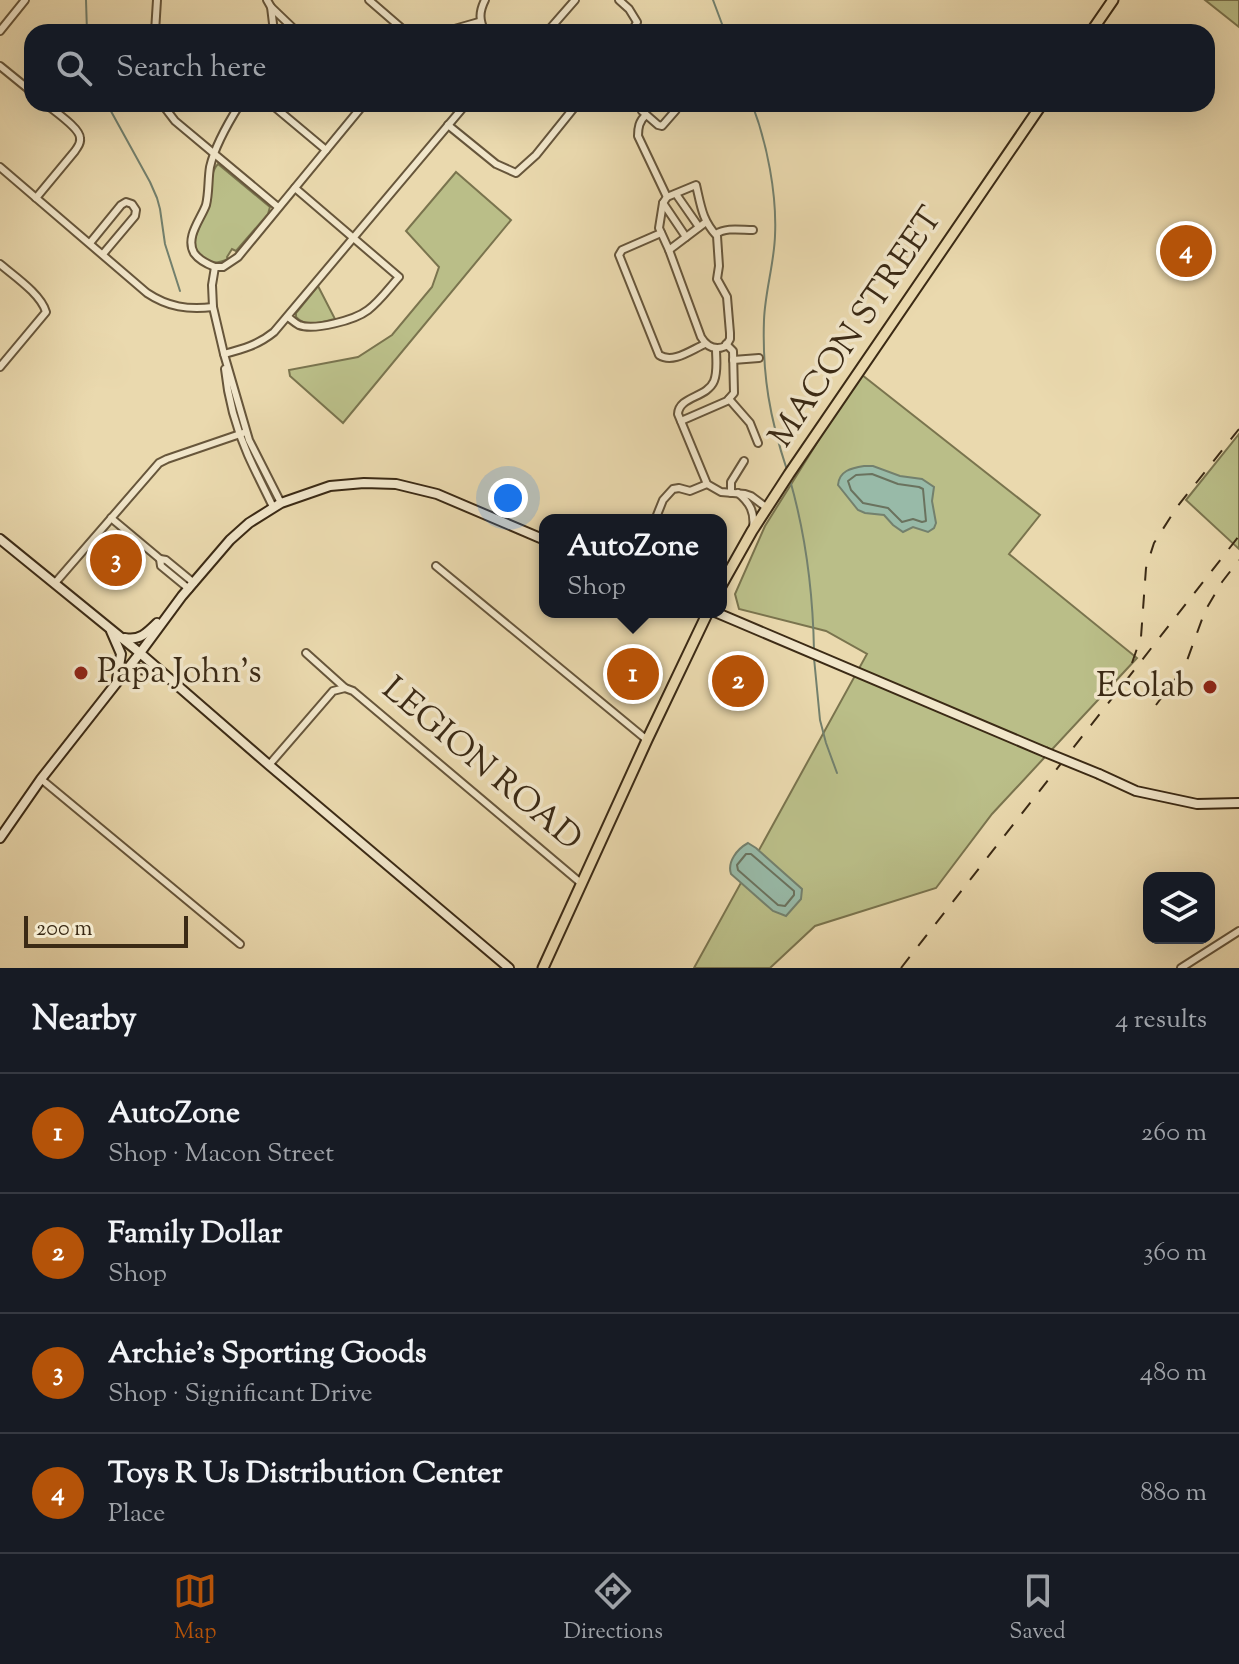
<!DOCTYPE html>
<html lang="en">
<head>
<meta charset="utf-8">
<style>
	:root { --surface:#171b24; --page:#242831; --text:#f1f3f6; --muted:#9ea1a6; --line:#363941; --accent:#b45309 }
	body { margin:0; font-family:"Sorts Mill Goudy",serif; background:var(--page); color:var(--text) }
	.controls { position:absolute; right:24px; bottom:24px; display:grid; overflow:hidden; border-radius:16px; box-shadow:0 8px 32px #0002 }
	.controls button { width:72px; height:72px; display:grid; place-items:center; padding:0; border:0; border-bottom:2px solid var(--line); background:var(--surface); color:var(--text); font:40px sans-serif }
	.scale { position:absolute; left:24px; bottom:20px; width:164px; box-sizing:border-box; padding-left:8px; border:4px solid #3b2a15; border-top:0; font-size:22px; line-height:28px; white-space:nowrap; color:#3b2a15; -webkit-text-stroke:6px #f1e6ca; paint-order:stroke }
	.you { position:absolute; left:508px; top:498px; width:28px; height:28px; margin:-20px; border:6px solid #fff; border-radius:50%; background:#1a73e8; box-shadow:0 0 0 12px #1a73e833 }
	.badge { display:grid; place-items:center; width:52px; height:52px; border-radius:50%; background:var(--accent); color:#fff; font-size:26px; font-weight:700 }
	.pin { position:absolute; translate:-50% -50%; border:4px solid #fff; box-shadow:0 2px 8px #0006 }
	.popup { position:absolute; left:539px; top:514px; width:188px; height:104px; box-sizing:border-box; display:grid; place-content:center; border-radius:16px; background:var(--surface); filter:drop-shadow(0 2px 6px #0005); font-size:26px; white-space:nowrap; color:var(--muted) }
	.popup b { font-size:30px; color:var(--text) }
	.popup::after { content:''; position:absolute; left:50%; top:100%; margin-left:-16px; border:16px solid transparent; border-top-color:var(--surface) }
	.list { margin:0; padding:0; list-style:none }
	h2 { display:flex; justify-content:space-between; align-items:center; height:104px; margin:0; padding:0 32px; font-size:34px }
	h2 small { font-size:26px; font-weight:400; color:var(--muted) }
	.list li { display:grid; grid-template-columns:52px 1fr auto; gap:24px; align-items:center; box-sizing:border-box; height:120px; padding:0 32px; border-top:2px solid var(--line) }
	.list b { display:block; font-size:30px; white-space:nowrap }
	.list p { margin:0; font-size:26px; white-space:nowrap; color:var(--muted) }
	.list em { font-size:26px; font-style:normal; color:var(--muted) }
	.icon { flex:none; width:44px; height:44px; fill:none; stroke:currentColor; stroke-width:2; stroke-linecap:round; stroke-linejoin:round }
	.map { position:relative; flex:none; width:1239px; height:968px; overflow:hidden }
	.search { position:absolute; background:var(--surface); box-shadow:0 8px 32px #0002; left:24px; right:24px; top:24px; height:88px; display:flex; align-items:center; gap:20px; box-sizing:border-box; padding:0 28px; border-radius:24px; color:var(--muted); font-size:30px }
	.sheet { height:584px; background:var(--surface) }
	nav { display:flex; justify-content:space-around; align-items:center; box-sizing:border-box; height:112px; border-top:2px solid var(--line); background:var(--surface); font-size:22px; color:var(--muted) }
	nav a { display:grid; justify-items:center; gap:4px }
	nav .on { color:var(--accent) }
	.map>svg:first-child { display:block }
</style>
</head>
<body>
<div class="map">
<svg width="1239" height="968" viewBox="0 0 1239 968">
	<rect width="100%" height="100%" fill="#ead9ae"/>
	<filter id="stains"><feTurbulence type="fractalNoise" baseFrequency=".0025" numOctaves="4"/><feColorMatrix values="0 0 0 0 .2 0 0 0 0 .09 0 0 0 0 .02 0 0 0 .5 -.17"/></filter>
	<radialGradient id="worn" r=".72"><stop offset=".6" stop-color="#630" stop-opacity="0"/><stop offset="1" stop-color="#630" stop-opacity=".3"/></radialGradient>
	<!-- green -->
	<g fill="#babe88" stroke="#7a744e" stroke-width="2">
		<path d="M1205,0H1239V27Z"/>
		<path d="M218,164L270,207L268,214L236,251L232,249L227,257L228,259C220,263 212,265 204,259C184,245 202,224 208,207C213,193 208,174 218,164Z"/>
		<path d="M456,172L511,220L343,423L290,376L289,370L358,357L392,335L432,287L439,267L406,231Z"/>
		<path d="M318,286L335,319C321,322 306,328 296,317V313Z"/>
		<path d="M857,371L1040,515L1009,554L1137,658L992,814L936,888L815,926L770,968H694L867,654L826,631L739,609L735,594L765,526L815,446Z"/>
		<path d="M1239,434V549L1186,500Z"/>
	</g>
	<!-- water -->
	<g fill="#98baa8" stroke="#73806d" stroke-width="2">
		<path d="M864,466H873L900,476L922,479L934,487L932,501L936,523L934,528L928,532L913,527L903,532L893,525L884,515L865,513L858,510L838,485C839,471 851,468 864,466Z"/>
		<path d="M748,843L756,848L802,889L801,899L786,916L773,911L731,874C727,862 737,849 748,843Z"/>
	</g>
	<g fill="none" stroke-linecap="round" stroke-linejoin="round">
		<!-- shore -->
		<g stroke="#6a725e" stroke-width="2">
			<path d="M872,474L898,484L919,487L923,489L926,521L922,522L913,519L902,522L888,508L863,503L851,490L848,481L856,475Z"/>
			<path d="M746,854H751L794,891V895L785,906L778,905L738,870L737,865Z"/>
		</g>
		<!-- stream -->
		<g stroke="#73806d" stroke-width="2">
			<path d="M86,0L87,32"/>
			<path d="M713,0L725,32"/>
			<path d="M107,104L150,182L157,198L160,209L165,244L180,291"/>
			<path d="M752,104C767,143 777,194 775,236C774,264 765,292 764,320C762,375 770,419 787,470"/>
			<path d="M790,480C806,536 813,593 814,651"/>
			<path d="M814,658L820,720L826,743L837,773"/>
		</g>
		<!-- street casing -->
		<g stroke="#67563b" stroke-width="10">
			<g id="street">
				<path d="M267,0L271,7L274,32"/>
				<path d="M369,0L406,32"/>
				<path d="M619,0L629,9L637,22L632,32"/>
				<path d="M271,7L295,30"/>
				<path d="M0,31L25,0"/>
				<path d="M155,32L157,0"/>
				<path d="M285,32L295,30L297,32"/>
				<path d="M444,32L479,22"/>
				<path d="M485,32C479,20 479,12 485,0"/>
				<path d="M547,32L575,0"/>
				<path d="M0,66L32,92"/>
				<path d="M162,104L175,121L278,207"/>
				<path d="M271,104L326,150"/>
				<path d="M646,104L642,111L658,125L662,126L676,110L674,104"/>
				<path d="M646,115C639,121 638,128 638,136L667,197"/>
				<path d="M448,125L496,164L516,173L536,155L577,104"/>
				<path d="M0,167L147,293C168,307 188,310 213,307"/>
				<path d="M696,185C701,206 702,220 717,236L719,266L717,279L727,297L730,333V339L726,346C715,351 707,347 701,337L669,250L659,228L663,203L667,197Z"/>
				<path d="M676,194L699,227"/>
				<path d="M36,198L75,151C78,146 81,144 80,138C80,128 54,111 46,104"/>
				<path d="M663,203L686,237"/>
				<path d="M661,233L622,250L619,255L659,355C673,364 691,350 705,344"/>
				<path d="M716,234C726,227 741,230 753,230"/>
				<path d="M90,243L121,205L126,202L132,204L136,210L135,216L103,254"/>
				<path d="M669,250L706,222"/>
				<path d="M0,264C14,276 41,294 46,312L0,367"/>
				<path d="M215,267C207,264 199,260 194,253C185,237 201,219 206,205C209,193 208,179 210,167C215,145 228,123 240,104"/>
				<path d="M288,317C292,320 295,323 299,325C314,331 355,320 368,310C380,301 389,288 399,277L295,188"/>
				<path d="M716,349C716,359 718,371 714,381C707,398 679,396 678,414L707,484L721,492L745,494L751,496L767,508"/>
				<path d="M224,354C243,349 258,345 274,332L466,104"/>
				<path d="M733,360L759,358"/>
				<path d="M225,369C228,399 236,428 248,455C256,473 265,490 273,507"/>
				<path d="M729,399L750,423L758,443"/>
				<path d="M681,421L727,401L734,393L733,351L726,344"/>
				<path d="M731,493V482L744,461"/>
				<path d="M738,493C750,503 755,512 753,528"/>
				<path d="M281,503L249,440L224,354L213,307L212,285L215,267H223L238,257L364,104"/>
				<path d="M111,518L160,559L166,560L194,583"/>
				<path d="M655,520L663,500L673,489L679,488L690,491L707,484"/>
				<path d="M160,559L161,566L189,589"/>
				<path d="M436,566L647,740"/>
				<path d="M55,583L159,463L167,459L246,432"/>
				<path d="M306,653L345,688L353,691L582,884"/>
				<path d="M269,765L333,691L345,688"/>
				<path d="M41,779L240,944"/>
				<path d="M1181,968L1239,931"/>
			</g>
		</g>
		<!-- secondary casing -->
		<g stroke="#3b2a15" stroke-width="12">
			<g id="secondary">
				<path d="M0,539L140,653L269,765L509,968"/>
				<path d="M715,612L1045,752"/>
				<path d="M111,631L121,654L117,679"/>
				<path d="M125,638C139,641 147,633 157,623"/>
				<path d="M125,677L138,669L157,671"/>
				<path d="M1099,774L1136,791L1197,804L1239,803"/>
				<path d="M0,838L41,779L140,653L182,596L230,540L249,523L281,503L330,486L364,483L396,484L437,494L545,540"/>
			</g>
		</g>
		<!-- primary casing -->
		<g stroke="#3b2a15" stroke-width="13">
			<g id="primary">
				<path d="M1091,32L1113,0"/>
				<path d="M721,586L752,531L789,474L1042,104"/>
				<path d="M543,968L647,740L708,612"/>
			</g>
		</g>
		<!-- street -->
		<use href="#street" stroke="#f1e6ca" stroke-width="6"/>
		<!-- secondary -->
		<use href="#secondary" stroke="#f1e6ca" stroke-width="8"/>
		<!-- primary -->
		<use href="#primary" stroke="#ead9ae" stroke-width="9"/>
		<!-- rail -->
		<g stroke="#3b2a15" stroke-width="2" stroke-dasharray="14 14" stroke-linecap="butt">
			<path d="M1132,663L1141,637L1146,568L1154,543L1177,507L1239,429"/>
			<path d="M1156,705L1185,666L1205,611L1222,582L1239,560"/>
			<path d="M901,968L1239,536"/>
		</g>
		<!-- secondary-bridge casing -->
		<g stroke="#3b2a15" stroke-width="12" stroke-linecap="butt">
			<path id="secondary-bridge" d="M1045,752L1099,774"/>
		</g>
		<!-- secondary-bridge -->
		<use href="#secondary-bridge" stroke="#f1e6ca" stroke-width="8"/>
	</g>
	<!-- markers -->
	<g fill="#8f2418" stroke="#f1e6ca" stroke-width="3">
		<circle cx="81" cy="673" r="8"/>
		<circle cx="1210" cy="687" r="8"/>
	</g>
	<g text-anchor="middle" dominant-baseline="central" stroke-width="7" stroke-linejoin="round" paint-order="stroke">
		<!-- street labels -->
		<g font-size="34" fill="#3b2a15" stroke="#f1e6ca">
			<text transform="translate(857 328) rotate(-56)">MACON STREET</text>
			<text transform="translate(481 765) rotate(40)">LEGION ROAD</text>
		</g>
		<!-- poi labels -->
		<g font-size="34" fill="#3b2a15" stroke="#f1e6ca" text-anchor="start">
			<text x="97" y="673">Papa John's</text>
			<text x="1194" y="687" text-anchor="end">Ecolab</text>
		</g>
	</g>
	<rect width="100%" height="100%" filter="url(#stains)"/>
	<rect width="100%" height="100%" fill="url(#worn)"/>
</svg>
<div class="controls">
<button><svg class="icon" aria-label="layers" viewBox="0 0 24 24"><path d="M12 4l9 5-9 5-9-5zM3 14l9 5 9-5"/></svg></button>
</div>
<div class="scale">200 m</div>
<div class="you"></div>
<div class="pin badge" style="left:633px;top:674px">1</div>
<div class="popup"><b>AutoZone</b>Shop</div>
<div class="pin badge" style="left:738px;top:681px">2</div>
<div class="pin badge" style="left:116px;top:560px">3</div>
<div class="pin badge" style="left:1186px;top:251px">4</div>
<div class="search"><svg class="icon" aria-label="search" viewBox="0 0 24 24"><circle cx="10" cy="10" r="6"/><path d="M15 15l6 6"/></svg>Search here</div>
</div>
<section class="sheet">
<h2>Nearby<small>4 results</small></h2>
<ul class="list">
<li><span class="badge">1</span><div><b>AutoZone</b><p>Shop · Macon Street</p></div><em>260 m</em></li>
<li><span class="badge">2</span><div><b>Family Dollar</b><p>Shop</p></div><em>360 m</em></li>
<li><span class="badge">3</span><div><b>Archie's Sporting Goods</b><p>Shop · Significant Drive</p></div><em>480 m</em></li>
<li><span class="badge">4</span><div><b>Toys R Us Distribution Center</b><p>Place</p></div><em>880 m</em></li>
</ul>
</section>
<nav>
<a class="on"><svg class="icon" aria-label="map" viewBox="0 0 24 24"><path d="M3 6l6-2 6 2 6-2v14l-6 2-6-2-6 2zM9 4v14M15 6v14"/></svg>Map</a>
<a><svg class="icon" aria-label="directions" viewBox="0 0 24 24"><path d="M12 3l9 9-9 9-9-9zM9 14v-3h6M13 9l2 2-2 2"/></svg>Directions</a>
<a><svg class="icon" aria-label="saved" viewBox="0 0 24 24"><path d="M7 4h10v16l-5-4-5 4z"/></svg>Saved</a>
</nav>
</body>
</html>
